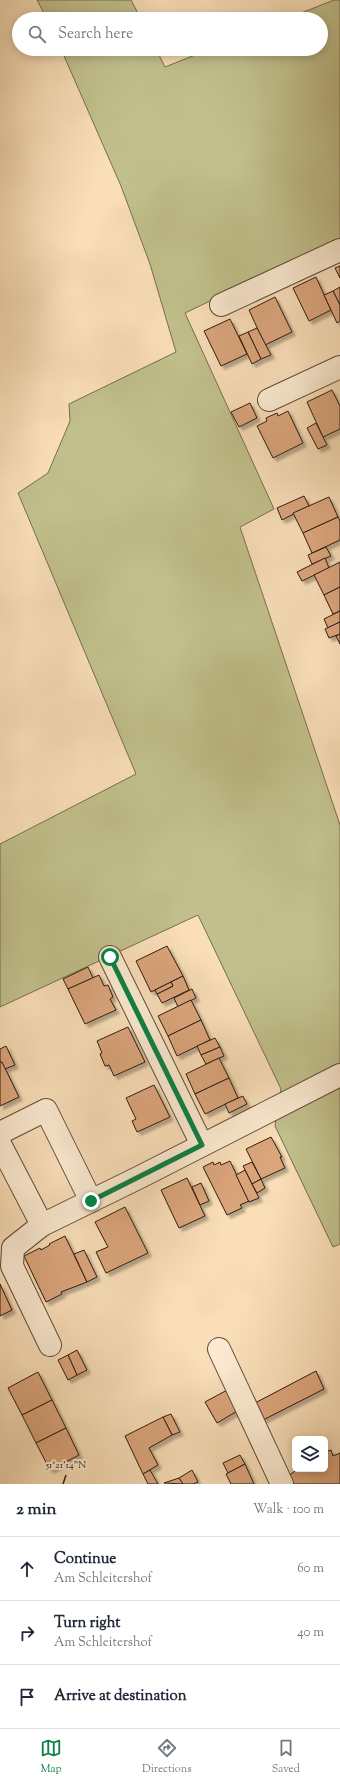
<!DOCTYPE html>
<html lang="en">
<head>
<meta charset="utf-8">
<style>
	:root { --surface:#fff; --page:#f2f2f3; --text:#1f2937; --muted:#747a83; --line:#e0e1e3; --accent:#0b8043 }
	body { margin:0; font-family:"Sorts Mill Goudy",serif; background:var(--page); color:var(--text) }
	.controls { position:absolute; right:12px; bottom:12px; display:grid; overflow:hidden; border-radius:6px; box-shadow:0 2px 10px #0003 }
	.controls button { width:36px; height:36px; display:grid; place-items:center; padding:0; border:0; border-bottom:1px solid var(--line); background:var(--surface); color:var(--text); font:20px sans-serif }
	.stop { position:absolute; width:12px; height:12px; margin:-9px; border:3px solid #0b8043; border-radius:50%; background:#fff }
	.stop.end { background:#0b8043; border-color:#fff; box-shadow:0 1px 4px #0008 }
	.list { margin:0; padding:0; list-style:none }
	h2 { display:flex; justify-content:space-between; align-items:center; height:52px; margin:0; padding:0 16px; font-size:17px }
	h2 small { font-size:13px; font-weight:400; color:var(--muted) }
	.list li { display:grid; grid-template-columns:26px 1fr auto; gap:12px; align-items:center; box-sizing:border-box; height:64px; padding:0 16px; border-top:1px solid var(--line) }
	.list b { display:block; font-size:15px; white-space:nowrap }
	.list p { margin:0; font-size:13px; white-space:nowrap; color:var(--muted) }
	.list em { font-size:13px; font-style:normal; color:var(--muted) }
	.icon { flex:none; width:22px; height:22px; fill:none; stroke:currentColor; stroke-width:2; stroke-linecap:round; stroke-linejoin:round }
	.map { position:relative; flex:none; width:340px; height:1484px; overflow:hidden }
	.search { position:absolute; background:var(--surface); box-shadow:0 2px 10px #0003; left:12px; right:12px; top:12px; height:44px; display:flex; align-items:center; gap:10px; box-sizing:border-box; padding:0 14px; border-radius:22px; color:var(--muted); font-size:15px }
	.sheet { height:244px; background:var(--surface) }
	nav { display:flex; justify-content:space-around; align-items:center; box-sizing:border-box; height:56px; border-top:1px solid var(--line); background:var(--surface); font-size:11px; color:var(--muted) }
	nav a { display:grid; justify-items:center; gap:2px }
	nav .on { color:var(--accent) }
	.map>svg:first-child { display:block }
</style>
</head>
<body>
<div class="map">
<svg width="340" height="1484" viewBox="0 0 340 1484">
	<defs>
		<filter id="shadow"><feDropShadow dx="3.5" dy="3.5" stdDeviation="1" flood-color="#0004"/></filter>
	</defs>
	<rect width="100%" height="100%" fill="#f9deb8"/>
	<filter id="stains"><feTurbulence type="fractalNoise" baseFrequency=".005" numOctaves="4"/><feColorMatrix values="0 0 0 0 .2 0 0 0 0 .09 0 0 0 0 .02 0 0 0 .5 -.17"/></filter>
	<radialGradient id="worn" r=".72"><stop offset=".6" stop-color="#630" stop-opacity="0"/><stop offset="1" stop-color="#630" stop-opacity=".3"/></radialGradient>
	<!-- green -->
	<g fill="#c1c08c" stroke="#776e4e">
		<path d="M37,0H131L141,19H47Z"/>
		<path d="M334,0H340V239L185,313L274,509L240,527L340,825V1244L333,1247L275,1126L281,1089L198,915L0,1007V844L136,774L18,493L48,473L70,421L69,404L176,352L150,264L121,186L61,49H156L165,67L210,49H321V19H286Z"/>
	</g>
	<!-- building -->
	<g fill="#dba57c" stroke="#2d1c10" filter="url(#shadow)">
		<path d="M340,266V278L335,268Z"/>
		<path d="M316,277L331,310L309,321L293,288Z"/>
		<path d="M340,287V305L333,291Z"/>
		<path d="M333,291L340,305V321L337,323L324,295Z"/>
		<path d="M275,297L292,332L265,345L249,310Z"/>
		<path d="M230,319L247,354L221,366L204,331Z"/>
		<path d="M257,328L271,355L261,359L248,332Z"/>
		<path d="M248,332L261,359L252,364L239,336Z"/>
		<path d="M332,390L340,406V429L323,437L307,402Z"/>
		<path d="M250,403L257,418L239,427L231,412Z"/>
		<path d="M288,411L303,443L273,458L257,426L267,421L266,418L277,413L278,416Z"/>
		<path d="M316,423L327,445L318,449L307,428Z"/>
		<path d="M304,496L309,506L282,520L277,508Z"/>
		<path d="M329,497L338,517L303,533L293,513Z"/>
		<path d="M338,517L340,521V540L312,553L303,533Z"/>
		<path d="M326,547L331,556L312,564L308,555Z"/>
		<path d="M325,558L329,568L302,581L297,572Z"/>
		<path d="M340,562V587L324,595L314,575Z"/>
		<path d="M340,587V611L333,614L324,595Z"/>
		<path d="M340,611V622L328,628L324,619Z"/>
		<path d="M340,622V634L329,638L325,629Z"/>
		<path d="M340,634V644L336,636Z"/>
		<path d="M167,946L183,976L151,992L136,961Z"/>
		<path d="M88,967L93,978L68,989L63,979Z"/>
		<path d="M99,975L104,986L108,985L113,997L110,999L116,1010L85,1024L68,989Z"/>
		<path d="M183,976L189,990L162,1003L157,994L173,986L171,982Z"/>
		<path d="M171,982L173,986L157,994L155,990Z"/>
		<path d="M192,989L196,998L178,1007L174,998Z"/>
		<path d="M191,1000L201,1020L168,1036L158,1016Z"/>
		<path d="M201,1020L210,1040L177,1056L168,1036Z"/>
		<path d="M128,1027L145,1062L114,1076L109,1065L105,1066L100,1054L102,1053L97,1041Z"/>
		<path d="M215,1038L220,1047L201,1055L197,1046Z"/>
		<path d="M6,1046L15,1065L5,1069L0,1060V1049Z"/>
		<path d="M220,1047L224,1056L206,1064L201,1055Z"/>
		<path d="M219,1058L229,1078L195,1094L186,1074Z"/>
		<path d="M2,1062L19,1097L0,1106V1063Z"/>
		<path d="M229,1078L238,1098L205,1114L195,1094Z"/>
		<path d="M154,1085L170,1117L137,1132L132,1121L136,1119L126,1098Z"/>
		<path d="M243,1096L247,1104L229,1113L225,1104Z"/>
		<path d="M271,1137L282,1157H280L285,1168L261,1179L246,1149Z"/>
		<path d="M230,1161L249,1201L240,1205L242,1208L227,1215L203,1167L213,1162L214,1165L220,1162L221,1165Z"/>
		<path d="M252,1162L261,1179L252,1184L243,1166Z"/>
		<path d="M245,1170L259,1198L249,1202L236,1175Z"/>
		<path d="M187,1178L205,1216L179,1228L161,1190Z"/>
		<path d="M261,1179L265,1188L257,1193L252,1184Z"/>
		<path d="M201,1183L209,1201L200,1205L192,1187Z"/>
		<path d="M125,1207L148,1253L106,1273L96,1252L108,1247L95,1222Z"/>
		<path d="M65,1236L87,1282L61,1292L62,1294L46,1302L24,1256L40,1248L41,1250L50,1245L49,1244Z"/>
		<path d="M84,1250L97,1277L87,1282L74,1254Z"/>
		<path d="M0,1284L12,1310L0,1316Z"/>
		<path d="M77,1350L87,1370L77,1375L68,1355Z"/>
		<path d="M68,1355L77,1375L68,1380L58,1360Z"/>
		<path d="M316,1371L324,1389L263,1420L255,1403Z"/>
		<path d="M38,1372L52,1400L22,1415L8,1388Z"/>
		<path d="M229,1389L239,1410L217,1423L205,1402Z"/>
		<path d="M52,1400L66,1428L36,1443L22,1415Z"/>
		<path d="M171,1414L180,1432L172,1435L163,1417Z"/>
		<path d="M163,1417L172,1435L149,1448L158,1465L143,1474L125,1436Z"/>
		<path d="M66,1428L79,1455L50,1470L36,1443Z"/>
		<path d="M331,1450L333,1456L340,1453V1484H291L288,1476L298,1469H325V1452Z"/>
		<path d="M240,1455L245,1464L228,1473L223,1463Z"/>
		<path d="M245,1464L254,1484H231L226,1474Z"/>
		<path d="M150,1470L158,1484H148L143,1474Z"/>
		<path d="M192,1470L198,1482L193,1484H183L179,1478Z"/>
		<path d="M179,1478L183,1484L164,1483Z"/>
	</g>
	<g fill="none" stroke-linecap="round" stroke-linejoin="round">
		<!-- minor casing -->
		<g stroke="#604c3a" stroke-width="24">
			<g id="minor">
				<path d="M221,305L340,250"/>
				<path d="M269,400L340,367"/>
				<path d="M110,957L202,1145"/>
				<path d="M0,1133L46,1110L91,1201"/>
				<path d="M0,1144L42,1225L13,1248L12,1266L50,1345"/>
				<path d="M42,1225L138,1178L340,1075"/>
				<path d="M219,1349L282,1484"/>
			</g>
		</g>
		<!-- minor -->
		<use href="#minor" stroke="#fbead1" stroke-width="22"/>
	</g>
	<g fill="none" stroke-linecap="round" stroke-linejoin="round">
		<!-- route -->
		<path stroke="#0b8043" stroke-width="5" d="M91,1201L202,1145L110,957"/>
	</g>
	<!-- ticks -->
	<path fill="none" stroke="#2d1c10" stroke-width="1.5" d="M63,1484L66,1475"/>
	<g font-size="10" text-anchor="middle" fill="#2d1c10" stroke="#fbead1" stroke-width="4" stroke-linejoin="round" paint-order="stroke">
		<text x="66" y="1468">51°21'14"N</text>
	</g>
	<rect width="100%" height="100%" filter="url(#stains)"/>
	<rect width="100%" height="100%" fill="url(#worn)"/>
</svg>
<div class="controls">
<button><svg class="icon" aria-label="layers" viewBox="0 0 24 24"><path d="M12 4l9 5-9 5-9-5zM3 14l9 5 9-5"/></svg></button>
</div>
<div class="stop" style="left:110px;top:957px"></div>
<div class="stop end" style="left:91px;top:1201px"></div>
<div class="search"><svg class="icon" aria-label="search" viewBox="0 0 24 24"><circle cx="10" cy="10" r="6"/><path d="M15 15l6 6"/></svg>Search here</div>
</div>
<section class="sheet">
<h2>2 min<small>Walk · 100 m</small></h2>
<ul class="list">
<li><svg class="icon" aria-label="ahead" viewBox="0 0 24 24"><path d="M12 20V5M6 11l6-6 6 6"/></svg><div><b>Continue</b><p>Am Schleitershof</p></div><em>60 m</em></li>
<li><svg class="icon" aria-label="right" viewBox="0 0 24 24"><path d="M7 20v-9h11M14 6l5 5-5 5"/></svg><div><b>Turn right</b><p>Am Schleitershof</p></div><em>40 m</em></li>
<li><svg class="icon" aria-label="arrive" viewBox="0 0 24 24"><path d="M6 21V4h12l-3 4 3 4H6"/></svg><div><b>Arrive at destination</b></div></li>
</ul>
</section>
<nav>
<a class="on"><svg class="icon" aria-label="map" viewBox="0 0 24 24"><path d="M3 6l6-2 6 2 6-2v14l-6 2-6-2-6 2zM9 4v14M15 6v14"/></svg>Map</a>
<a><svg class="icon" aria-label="directions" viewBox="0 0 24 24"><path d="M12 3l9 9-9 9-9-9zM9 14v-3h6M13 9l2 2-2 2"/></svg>Directions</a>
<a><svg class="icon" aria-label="saved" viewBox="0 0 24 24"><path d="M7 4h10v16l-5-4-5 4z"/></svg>Saved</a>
</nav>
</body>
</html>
